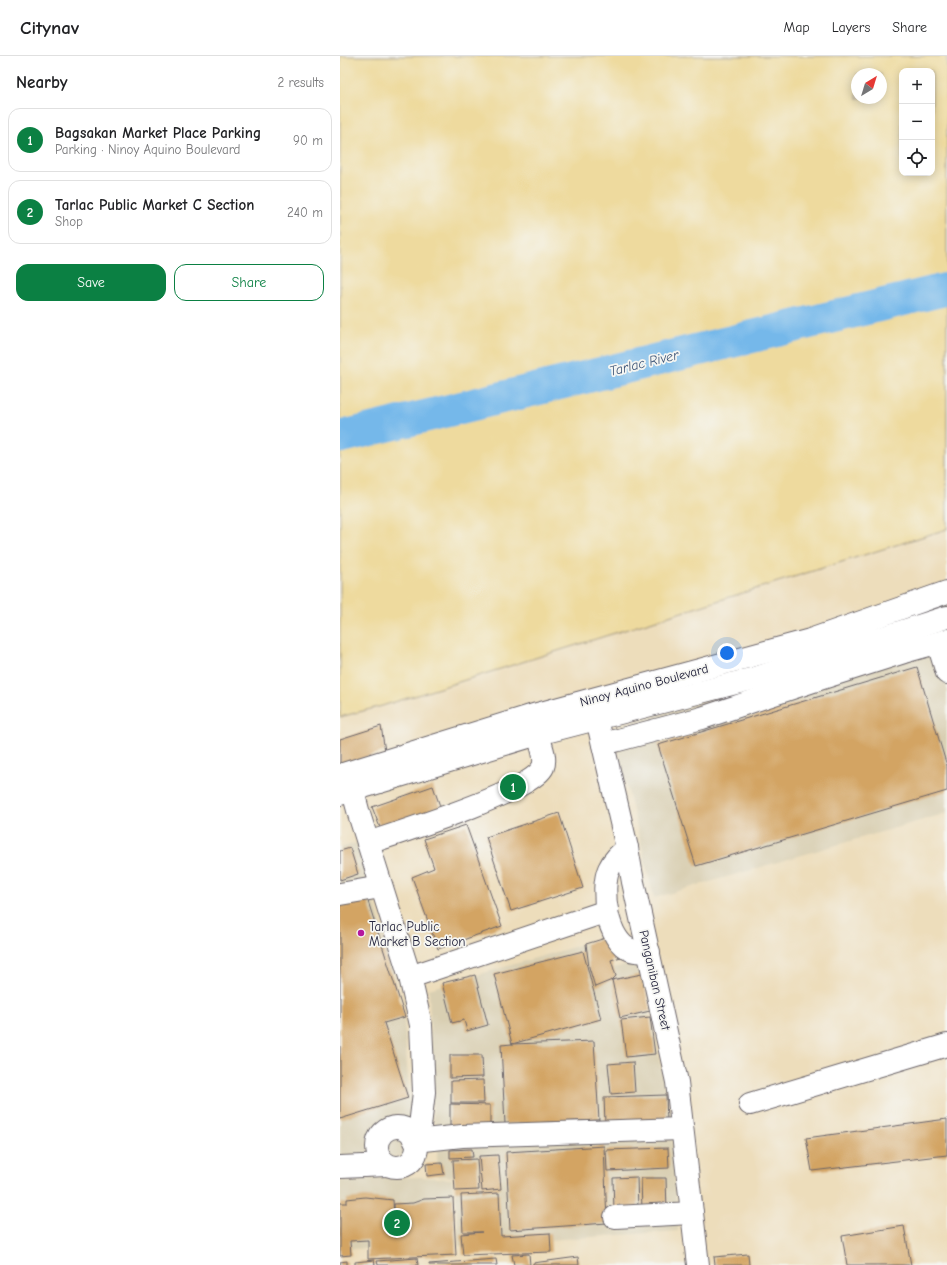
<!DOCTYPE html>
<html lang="en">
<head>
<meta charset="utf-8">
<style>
	:root { --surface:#fff; --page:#f6f6f6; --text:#202124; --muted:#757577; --line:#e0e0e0; --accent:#0b8043 }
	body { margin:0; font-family:"Comic Neue",sans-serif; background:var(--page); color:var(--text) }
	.controls { position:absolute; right:12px; top:12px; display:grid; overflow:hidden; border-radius:8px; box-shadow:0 2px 10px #0003 }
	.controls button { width:36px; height:36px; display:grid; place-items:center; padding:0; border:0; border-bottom:1px solid var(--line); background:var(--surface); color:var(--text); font:20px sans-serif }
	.compass { position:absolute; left:511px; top:12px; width:36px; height:36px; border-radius:50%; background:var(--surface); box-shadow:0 2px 10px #0003; rotate:38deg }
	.you { position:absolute; left:387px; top:597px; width:14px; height:14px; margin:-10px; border:3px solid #fff; border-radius:50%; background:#1a73e8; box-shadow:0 0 0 6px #1a73e833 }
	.badge { display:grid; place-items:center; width:26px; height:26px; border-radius:50%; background:var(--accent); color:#fff; font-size:13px; font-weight:700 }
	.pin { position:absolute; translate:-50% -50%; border:2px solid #fff; box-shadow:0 1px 4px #0006 }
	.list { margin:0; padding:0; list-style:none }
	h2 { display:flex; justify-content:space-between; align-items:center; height:52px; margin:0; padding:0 16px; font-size:17px }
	h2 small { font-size:13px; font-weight:400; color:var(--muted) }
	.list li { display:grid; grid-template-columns:26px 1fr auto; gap:12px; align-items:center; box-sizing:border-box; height:64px; margin:0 8px 8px; padding:0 8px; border:1px solid var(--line); border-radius:12px }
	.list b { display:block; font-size:15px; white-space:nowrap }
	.list p { margin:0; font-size:13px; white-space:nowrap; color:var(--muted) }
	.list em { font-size:13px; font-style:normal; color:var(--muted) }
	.actions { display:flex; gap:8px; padding:12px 16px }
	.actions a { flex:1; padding:9px 0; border:1px solid var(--accent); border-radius:12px; text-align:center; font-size:14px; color:var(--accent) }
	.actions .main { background:var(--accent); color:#fff }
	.icon { flex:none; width:22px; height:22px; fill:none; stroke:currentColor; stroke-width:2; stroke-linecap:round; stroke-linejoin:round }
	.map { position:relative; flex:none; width:607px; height:1209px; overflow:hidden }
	header { display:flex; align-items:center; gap:24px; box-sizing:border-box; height:56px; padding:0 20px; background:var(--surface); border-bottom:1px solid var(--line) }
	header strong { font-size:19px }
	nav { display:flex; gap:22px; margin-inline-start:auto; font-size:14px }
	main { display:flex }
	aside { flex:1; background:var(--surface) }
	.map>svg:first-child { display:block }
</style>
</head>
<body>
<header>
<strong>Citynav</strong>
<nav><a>Map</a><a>Layers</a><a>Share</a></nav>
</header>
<main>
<aside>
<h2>Nearby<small>2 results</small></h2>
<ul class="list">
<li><span class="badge">1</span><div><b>Bagsakan Market Place Parking</b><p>Parking · Ninoy Aquino Boulevard</p></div><em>90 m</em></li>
<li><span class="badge">2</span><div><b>Tarlac Public Market C Section</b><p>Shop</p></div><em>240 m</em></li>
</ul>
<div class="actions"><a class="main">Save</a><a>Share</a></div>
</aside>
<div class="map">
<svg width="607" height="1209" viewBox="0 0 607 1209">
	<rect width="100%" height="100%" fill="#f6f6f2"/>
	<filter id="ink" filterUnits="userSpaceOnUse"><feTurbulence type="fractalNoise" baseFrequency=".025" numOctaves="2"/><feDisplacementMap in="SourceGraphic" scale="8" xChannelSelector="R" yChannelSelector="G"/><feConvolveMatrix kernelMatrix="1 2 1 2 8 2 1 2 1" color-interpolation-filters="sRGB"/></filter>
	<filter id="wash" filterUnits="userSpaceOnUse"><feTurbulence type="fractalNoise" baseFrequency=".012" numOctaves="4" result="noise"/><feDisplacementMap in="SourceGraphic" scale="16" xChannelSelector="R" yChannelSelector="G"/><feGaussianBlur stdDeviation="0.9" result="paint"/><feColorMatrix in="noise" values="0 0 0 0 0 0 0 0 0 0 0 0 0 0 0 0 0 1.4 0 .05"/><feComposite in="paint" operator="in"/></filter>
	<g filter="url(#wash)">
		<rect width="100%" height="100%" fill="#edddbb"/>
		<!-- built -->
		<g fill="#d9cfb2">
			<path d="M607,573V757L314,842L273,672Z"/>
			<path d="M20,786L64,962L73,1100L0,1102V792Z"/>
			<path d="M265,882L273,912L298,907L331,1058L338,1175L119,1190L115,1121L98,1120L96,1070L93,1061L89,933Z"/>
			<path d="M80,1121L112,1123L116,1191L0,1193V1123Z"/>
		</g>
		<!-- sand -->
		<path fill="#eeda9e" stroke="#887e6c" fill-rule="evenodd" d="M0,0H607V473L42,650L0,661ZM562,15H592V117H562ZM517,18H541V42H517Z"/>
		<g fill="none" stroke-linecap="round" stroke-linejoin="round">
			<!-- river -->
			<path stroke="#74b8ea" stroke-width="33" d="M0,381L607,233"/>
		</g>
		<g id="blocks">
			<!-- building -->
			<g fill="#d3a464">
				<path d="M577,611L607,710V735L356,810L318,689Z"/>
				<path d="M41,670L45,695L0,710V683Z"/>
				<path d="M93,730L101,753L41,774L32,751Z"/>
				<path d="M219,757L243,832L171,855L146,781Z"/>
				<path d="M126,769L162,870L98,893L72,821L94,812L84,783Z"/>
				<path d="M10,792L18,818L0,824V795Z"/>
				<path d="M26,839L65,961L44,967L68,1042L0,1063V847Z"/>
				<path d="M269,881L273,895L285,891L287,899L271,904L276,920L272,924L255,931L249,911L246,888Z"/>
				<path d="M243,895L261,963L172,988L254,985L259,1064L165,1068L161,989L172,988L154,918Z"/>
				<path d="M302,918L310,955L280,962L272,924Z"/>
				<path d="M135,919L148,969L127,975L124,964L112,967L102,927Z"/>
				<path d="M310,961L315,998L286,1001L281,964Z"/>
				<path d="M110,999H142L143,1021L110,1022Z"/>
				<path d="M293,1006L295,1036L271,1038L268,1008Z"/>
				<path d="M143,1024L144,1047H111V1025Z"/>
				<path d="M326,1039L327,1065L265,1067L264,1041Z"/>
				<path d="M110,1048L150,1049V1074H110Z"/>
				<path d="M607,1063V1099L472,1115L466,1082Z"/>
				<path d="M264,1090L267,1167L170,1174L166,1096Z"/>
				<path d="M328,1092L329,1112L267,1115L266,1094Z"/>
				<path d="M132,1093L133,1101L110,1102V1094Z"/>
				<path d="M158,1099L161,1133L142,1135L139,1100Z"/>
				<path d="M137,1103L139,1134L115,1135L113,1104Z"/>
				<path d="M102,1107L104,1118L87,1120L86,1108Z"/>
				<path d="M297,1121L298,1154L274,1155L273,1122Z"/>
				<path d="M301,1122H326L327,1155H302Z"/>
				<path d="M159,1137L161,1180L210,1177L211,1196L123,1199L121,1178L142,1176H123L121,1139Z"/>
				<path d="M25,1141L53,1144L55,1182L54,1148L73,1147L84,1143L113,1142L116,1199L28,1203V1184L10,1185L11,1199L0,1200V1147H7V1143Z"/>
				<path d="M564,1170L571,1209H507L502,1180Z"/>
				<path d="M189,1198L190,1209H174L172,1199Z"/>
				<path d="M408,1198L409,1209H375L374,1201Z"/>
				<path d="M238,1201L239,1209H193V1207Z"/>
				<path d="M77,1202L78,1209H38L37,1205Z"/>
				<path d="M156,1203L157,1209H89V1208Z"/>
				<path d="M34,1204L35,1209H15V1206Z"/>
				<path d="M7,1205V1209H0V1206Z"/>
			</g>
		</g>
	</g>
	<g filter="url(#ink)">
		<use href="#blocks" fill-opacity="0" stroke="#696368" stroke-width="1"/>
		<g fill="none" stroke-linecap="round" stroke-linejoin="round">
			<!-- minor casing -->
			<g stroke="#696368" stroke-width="24">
				<g id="minor">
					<path d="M598,587L607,617"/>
					<path d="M251,646L257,663L287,792L293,826L337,1026L358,1209"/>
					<path d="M263,688L362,662L473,625L564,596L607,584"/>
					<path d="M8,717L19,758L70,921L81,969L84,1036L80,1070L73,1081"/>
					<path d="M28,787C58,777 192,735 203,711C207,701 200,688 198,678"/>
					<path d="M287,792C280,798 273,804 269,813C260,833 267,886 291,894C296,896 303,895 309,896"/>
					<path d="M0,838L41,831"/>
					<path d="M70,921L267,855"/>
					<path d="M410,1048L607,989"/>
					<circle cx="57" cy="1091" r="20"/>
					<path d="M75,1085L122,1080L342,1073"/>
					<path d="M0,1111L47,1109"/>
					<path d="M275,1161L352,1157"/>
				</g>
			</g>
			<!-- major casing -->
			<g stroke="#696368" stroke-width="24">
				<g id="major">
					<path d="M0,719L197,658L470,584L607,536"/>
					<path d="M0,738L198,678L415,622L607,561"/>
				</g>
			</g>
			<!-- minor -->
			<use href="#minor" stroke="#fff" stroke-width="22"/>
			<!-- major -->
			<use href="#major" stroke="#fff" stroke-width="22"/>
		</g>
	</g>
	<!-- markers -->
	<circle fill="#b5179e" stroke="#f6f6f2" stroke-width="1.5" cx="21" cy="877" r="4"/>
	<g text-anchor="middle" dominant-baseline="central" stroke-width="3.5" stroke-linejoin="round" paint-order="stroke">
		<!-- street labels -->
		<g font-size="13" fill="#22223b" stroke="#f6f6f2">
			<text transform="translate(304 629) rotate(-15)">Ninoy Aquino Boulevard</text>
			<text transform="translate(315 924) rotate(77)">Panganiban Street</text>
		</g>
		<!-- poi labels -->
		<g font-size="13" fill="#22223b" stroke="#f6f6f2" text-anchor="start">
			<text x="29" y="870">Tarlac Public<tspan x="29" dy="15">Market B Section</tspan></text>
		</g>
		<!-- water labels -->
		<g font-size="14" font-style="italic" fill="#3f5678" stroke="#f6f6f2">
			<text transform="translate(304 307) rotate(-14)">Tarlac River</text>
		</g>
	</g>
</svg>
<div class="controls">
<button>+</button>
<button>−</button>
<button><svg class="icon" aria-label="locate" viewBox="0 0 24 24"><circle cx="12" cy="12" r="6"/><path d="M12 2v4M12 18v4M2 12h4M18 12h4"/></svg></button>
</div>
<svg class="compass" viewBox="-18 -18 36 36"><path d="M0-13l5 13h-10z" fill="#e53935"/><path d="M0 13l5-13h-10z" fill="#757577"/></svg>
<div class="you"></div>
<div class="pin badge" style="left:173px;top:731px">1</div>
<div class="pin badge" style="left:57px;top:1167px">2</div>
</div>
</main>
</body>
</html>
